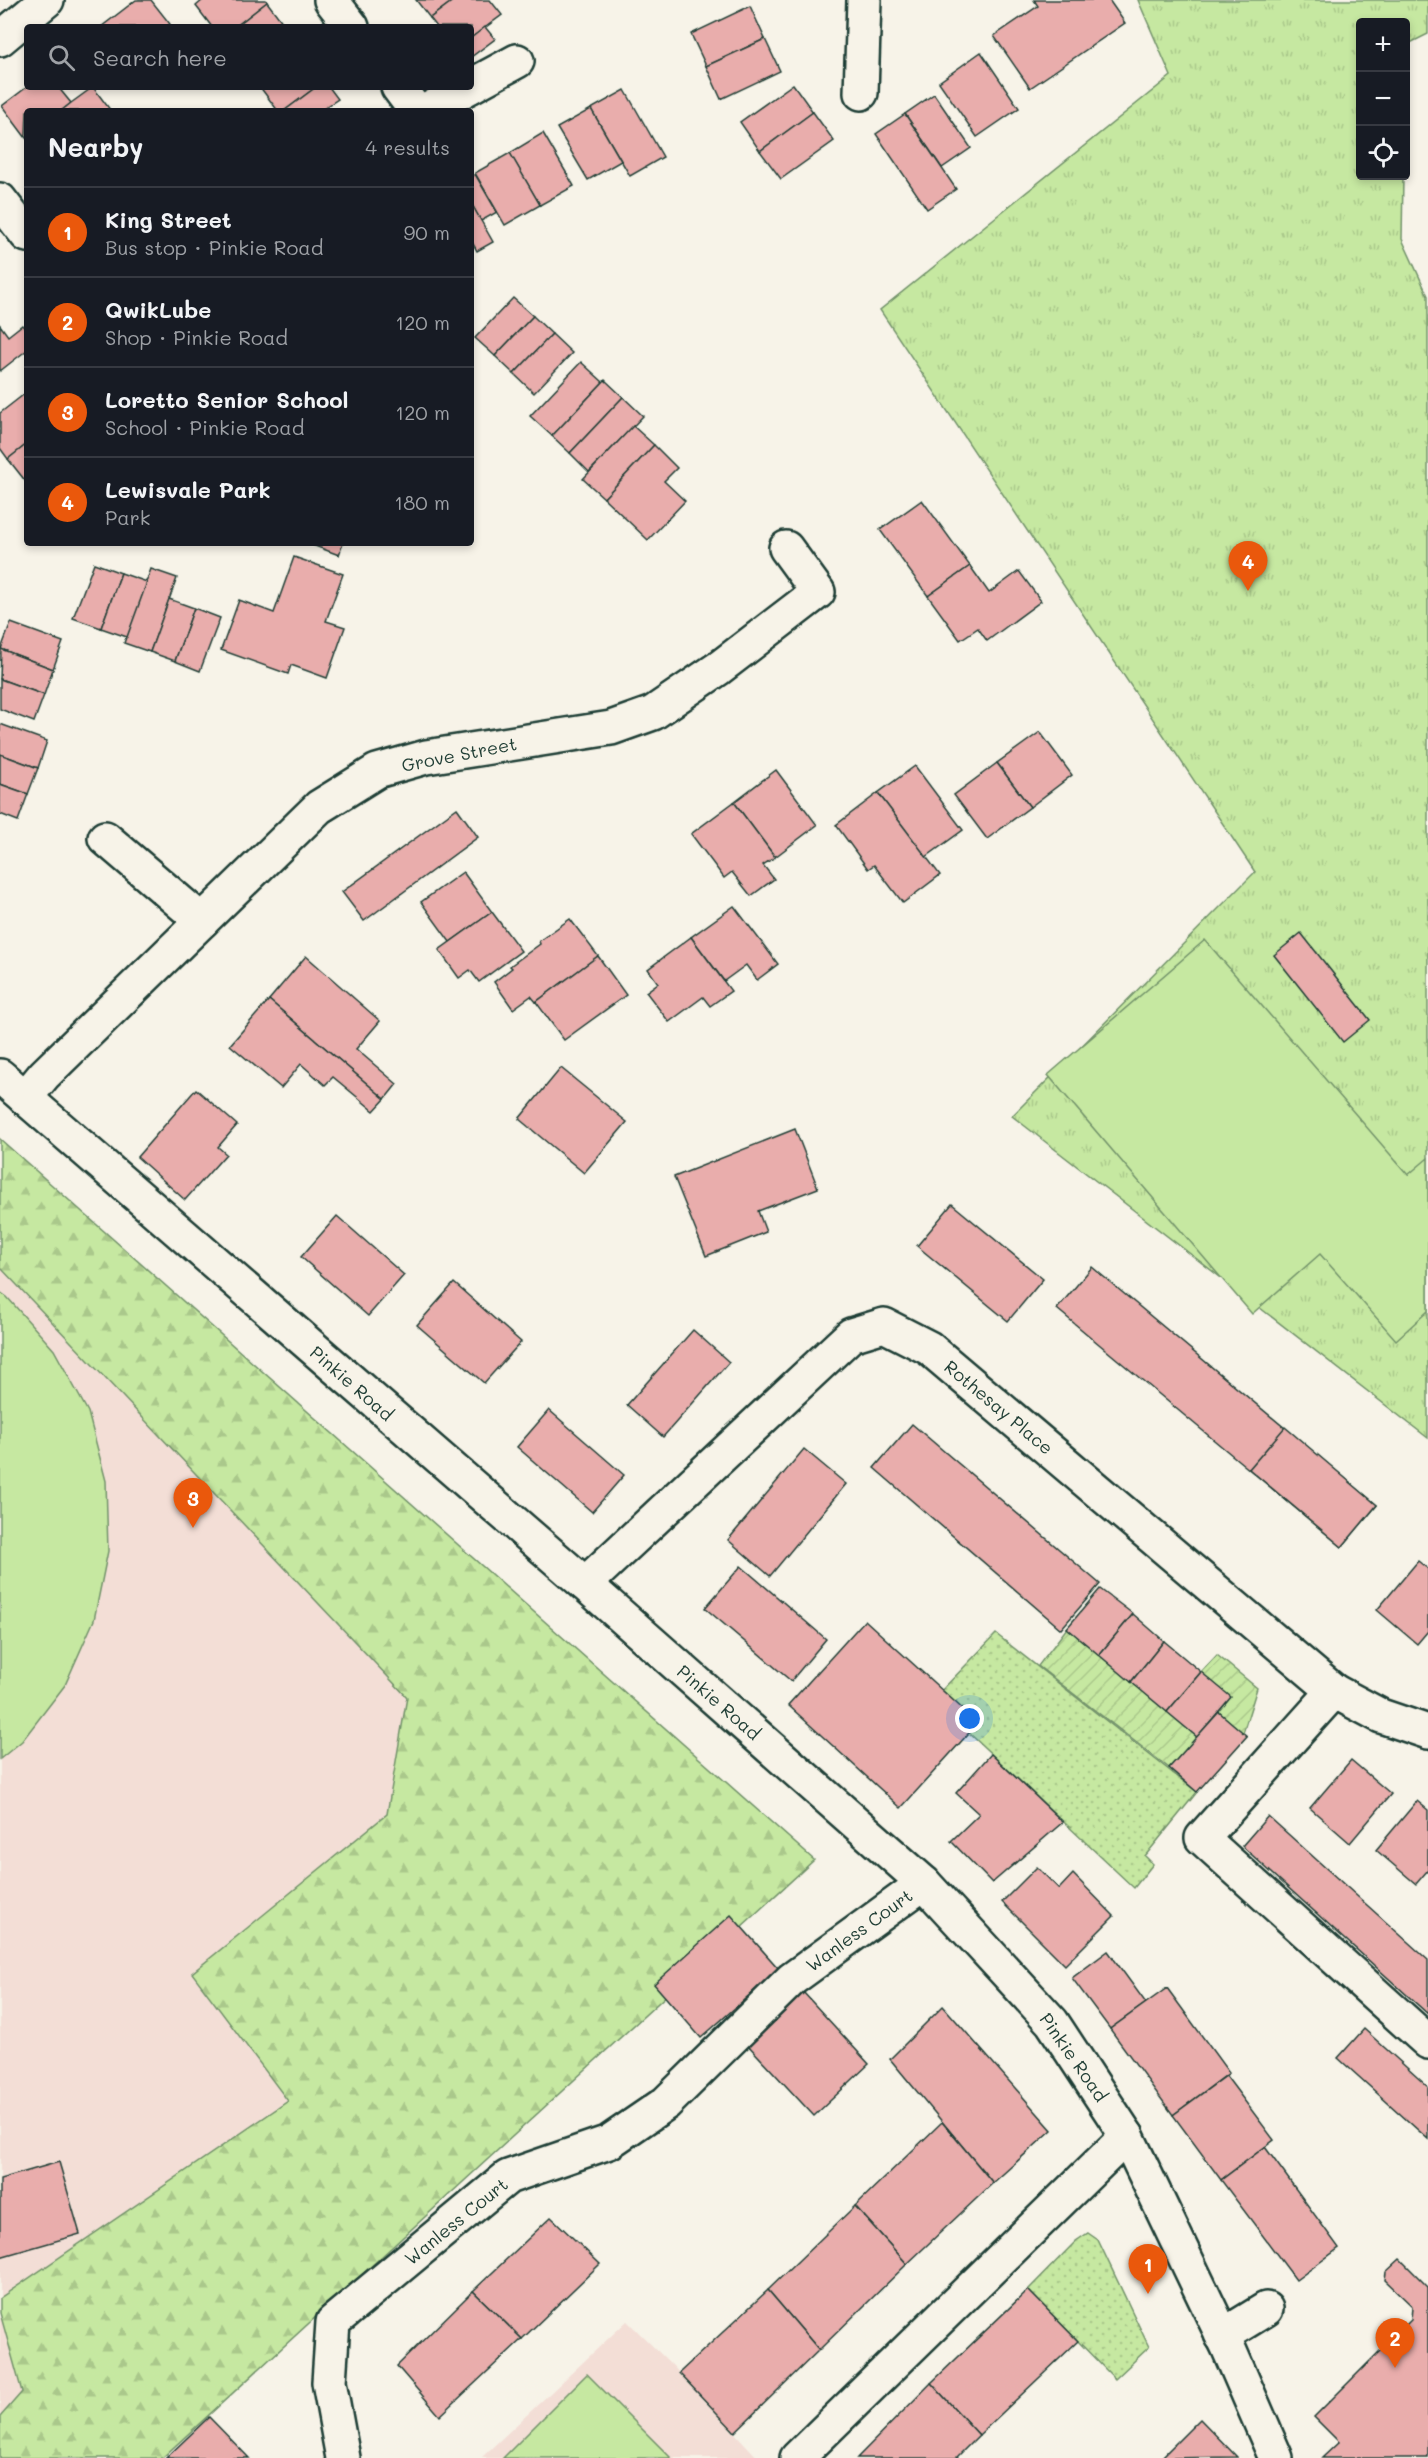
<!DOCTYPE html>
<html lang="en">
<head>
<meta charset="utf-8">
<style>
	:root { --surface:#171b24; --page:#20242c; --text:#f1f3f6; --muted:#9ea1a6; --line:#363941; --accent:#ea580c }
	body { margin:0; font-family:Mali,sans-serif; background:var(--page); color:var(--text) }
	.controls { position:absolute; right:18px; top:18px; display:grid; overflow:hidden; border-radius:6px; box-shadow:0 3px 9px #0003 }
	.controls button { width:54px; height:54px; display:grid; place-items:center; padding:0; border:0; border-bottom:2px solid var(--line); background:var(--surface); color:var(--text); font:30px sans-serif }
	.you { position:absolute; left:970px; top:1719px; width:21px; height:21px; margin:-15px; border:4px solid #fff; border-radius:50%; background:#1a73e8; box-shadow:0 0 0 9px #1a73e833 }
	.badge { display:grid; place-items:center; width:39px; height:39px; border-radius:50%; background:var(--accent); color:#fff; font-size:20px; font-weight:700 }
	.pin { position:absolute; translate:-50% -50px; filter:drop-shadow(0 2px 3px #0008) }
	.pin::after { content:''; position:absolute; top:32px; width:21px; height:18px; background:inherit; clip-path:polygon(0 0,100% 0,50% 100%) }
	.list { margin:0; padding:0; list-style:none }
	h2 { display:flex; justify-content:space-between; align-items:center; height:78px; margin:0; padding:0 24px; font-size:26px }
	h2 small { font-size:20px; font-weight:400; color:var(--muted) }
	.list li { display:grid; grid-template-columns:39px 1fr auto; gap:18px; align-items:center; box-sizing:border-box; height:90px; padding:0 24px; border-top:2px solid var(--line) }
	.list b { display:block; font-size:22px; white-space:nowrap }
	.list p { margin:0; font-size:20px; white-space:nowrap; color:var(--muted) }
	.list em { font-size:20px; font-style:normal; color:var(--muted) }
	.icon { flex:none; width:33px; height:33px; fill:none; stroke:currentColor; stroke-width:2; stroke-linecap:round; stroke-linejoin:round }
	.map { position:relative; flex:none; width:1428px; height:2458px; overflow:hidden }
	.search { position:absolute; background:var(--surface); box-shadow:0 3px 9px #0003; left:24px; top:24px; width:450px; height:66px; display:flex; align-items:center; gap:15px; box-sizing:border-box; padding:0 21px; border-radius:6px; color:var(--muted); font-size:22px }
	.panel { position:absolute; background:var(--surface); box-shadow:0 3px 9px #0003; left:24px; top:108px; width:450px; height:438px; border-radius:6px }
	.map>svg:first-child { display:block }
</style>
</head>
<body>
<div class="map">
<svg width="1428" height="2458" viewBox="0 0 1428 2458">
	<defs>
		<pattern id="grass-dots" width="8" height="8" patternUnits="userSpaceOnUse" patternTransform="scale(1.5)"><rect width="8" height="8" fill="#c6e8a1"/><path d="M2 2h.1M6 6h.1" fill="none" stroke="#aac88b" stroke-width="1.8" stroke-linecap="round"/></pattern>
		<pattern id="forest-firs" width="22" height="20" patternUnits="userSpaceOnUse" patternTransform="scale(1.5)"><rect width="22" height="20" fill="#c6e8a1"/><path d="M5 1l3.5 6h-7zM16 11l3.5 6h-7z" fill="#aac88b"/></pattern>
		<pattern id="park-tufts" width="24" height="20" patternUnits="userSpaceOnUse" patternTransform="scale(1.5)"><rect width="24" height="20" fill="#c6e8a1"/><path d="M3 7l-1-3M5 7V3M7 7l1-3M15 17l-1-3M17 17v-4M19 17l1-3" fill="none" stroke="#aac88b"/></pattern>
		<pattern id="garden-furrows" width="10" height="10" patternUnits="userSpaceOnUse" patternTransform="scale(1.5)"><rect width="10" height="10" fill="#c6e8a1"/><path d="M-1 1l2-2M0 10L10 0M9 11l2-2" fill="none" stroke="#aac88b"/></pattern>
	</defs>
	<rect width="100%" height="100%" fill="#f7f3e8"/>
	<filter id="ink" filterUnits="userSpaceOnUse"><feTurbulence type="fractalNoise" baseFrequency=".0167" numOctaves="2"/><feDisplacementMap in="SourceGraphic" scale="12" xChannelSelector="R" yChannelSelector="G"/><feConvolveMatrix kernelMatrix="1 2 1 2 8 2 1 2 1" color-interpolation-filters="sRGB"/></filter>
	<g filter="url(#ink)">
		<!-- built -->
		<g fill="#f3ded6">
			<path d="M0,1188L771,1868L133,2458H0Z"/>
			<path d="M627,2321L671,2364L758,2458H481Z"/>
		</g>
		<!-- grass -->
		<g fill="url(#grass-dots)" stroke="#72926a" stroke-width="1.5">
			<path d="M996,1634L1197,1792L1145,1856L1153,1864L1134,1888L969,1733L977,1723L942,1690Z"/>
			<path d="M1088,2233L1098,2240L1149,2347L1115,2379L1028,2290L1076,2241Z"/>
		</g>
		<!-- forest -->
		<path fill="url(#forest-firs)" stroke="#72926a" stroke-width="1.5" d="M0,1139L814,1860L162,2458H0V2417L22,2392L0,2313V2298L288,2101L192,1973L387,1814L407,1697L0,1267Z"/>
		<!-- park -->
		<path fill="url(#park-tufts)" stroke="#72926a" stroke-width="1.5" d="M1138,0H1428V34L1406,45V67V22H1360V176H1403L1402,239L1428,296V1438L1012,1116L1255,872L880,310L1171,76Z"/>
		<!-- garden -->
		<g fill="url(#garden-furrows)" stroke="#72926a" stroke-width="1.5">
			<path d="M1067,1628L1197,1737L1169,1768L1038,1666Z"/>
			<path d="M1217,1655L1257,1688L1243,1733L1219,1712L1230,1698L1201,1672Z"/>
		</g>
		<!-- pitch -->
		<g fill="#c6e8a1" stroke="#72926a" stroke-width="1.5">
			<path d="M1205,940L1408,1175L1428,1158V1311L1396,1340L1320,1254L1252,1314L1048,1075Z"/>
			<path d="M0,1292L7,1297L54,1350L88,1412L106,1481L108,1551L94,1620L65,1685L22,1741L0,1759Z"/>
			<path d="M587,2374L671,2458H503Z"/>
		</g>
		<!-- building -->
		<g fill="#e9adac" stroke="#1f3d34" stroke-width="1.5">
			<path d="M136,0H151L170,24L166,27H101Z"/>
			<path d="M203,0H266L267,2L235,27H212L196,6Z"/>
			<path d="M416,0H454L430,18Z"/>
			<path d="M454,0H490L502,15L471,38V27H437L430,18Z"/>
			<path d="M1034,0H1109L1125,23L1030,88L994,36L1038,6Z"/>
			<path d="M267,2L286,27H235Z"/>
			<path d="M750,6L765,39L706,66L691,34Z"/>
			<path d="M485,27L495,39L471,57V38Z"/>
			<path d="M765,39L780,71L721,99L706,66Z"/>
			<path d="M981,52L1019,108L977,137L939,82Z"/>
			<path d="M793,84L813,112L760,151L740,122Z"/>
			<path d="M27,87H58L71,103L61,111H27L26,138L2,106Z"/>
			<path d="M93,87L111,111H61L71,103Z"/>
			<path d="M260,87H316L284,111H278Z"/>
			<path d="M316,87H329L338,99L320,111H284Z"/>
			<path d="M625,90L663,157L630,176L591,109Z"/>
			<path d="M934,94L971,148L942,168L905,114Z"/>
			<path d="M591,109L621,161L588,180L557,128Z"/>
			<path d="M813,112L834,141L781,179L760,151Z"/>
			<path d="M905,114L956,189L927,209L876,134Z"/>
			<path d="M543,133L574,186L540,205L510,153Z"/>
			<path d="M510,153L540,205L505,225L475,173Z"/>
			<path d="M475,174L497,212L481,221L471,203V177Z"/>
			<path d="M471,203L493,242L477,251L471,240Z"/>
			<path d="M513,298L533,316L495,356L475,338Z"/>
			<path d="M533,316L552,334L514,374L495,356Z"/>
			<path d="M0,325L8,336L22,325L27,331V350L0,371Z"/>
			<path d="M552,334L572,353L534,393L514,374Z"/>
			<path d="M581,362L603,382L552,436L530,416Z"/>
			<path d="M605,380L623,397L570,453L552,436Z"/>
			<path d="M27,392V444L8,459L0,448V413Z"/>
			<path d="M623,397L643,416L589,472L570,453Z"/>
			<path d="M633,426L654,445L604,498L583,479Z"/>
			<path d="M27,444V483L8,459Z"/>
			<path d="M654,445L677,468L664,481L685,501L648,540L604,498Z"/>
			<path d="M922,500L970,566L928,596L880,530Z"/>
			<path d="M307,543H343L339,555Z"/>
			<path d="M294,557L343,574L326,621L345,627L327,678L291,665L288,674L221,650L239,600L274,613Z"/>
			<path d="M94,563L121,573L101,628L73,618Z"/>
			<path d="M970,566L989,593L1019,571L1041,601L987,641L978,628L960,640L928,596Z"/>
			<path d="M151,569L177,578L150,652L124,643Z"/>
			<path d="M121,573L147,582L127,637L101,628Z"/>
			<path d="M169,599L194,608L175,661L150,652Z"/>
			<path d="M194,608L220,618L200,671L175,661Z"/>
			<path d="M11,623L63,642L53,669L1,649Z"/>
			<path d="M1,649L53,669L44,695L0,679Z"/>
			<path d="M0,679L44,695L34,722L0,709Z"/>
			<path d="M0,724L47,741L38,768L0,754Z"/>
			<path d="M1040,732L1072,775L1030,807L997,763Z"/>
			<path d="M0,754L38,768L28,794L0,784Z"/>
			<path d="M997,763L1030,807L987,839L954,795Z"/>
			<path d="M915,766L963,830L926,857L878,793Z"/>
			<path d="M776,770L817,825L775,857L734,802Z"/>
			<path d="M0,784L28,794L18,821L0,814Z"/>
			<path d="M878,793L940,875L903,903L874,865L868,869L836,825Z"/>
			<path d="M734,802L775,857L763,865L774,879L751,896L732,872L724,878L691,834Z"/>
			<path d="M457,808L478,837L364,921L342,892Z"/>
			<path d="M463,872L492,912L450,942L421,902Z"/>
			<path d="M734,906L778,964L757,980L746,965L724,981L691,937Z"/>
			<path d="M492,912L521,951L479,982L470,970L459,978L439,950Z"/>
			<path d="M570,919L598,956L536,1002L531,996L513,1009L494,982L512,968L510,966L540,944L539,941Z"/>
			<path d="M1301,933L1370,1020L1343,1042L1274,955Z"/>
			<path d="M691,937L731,991L710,1006L703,997L669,1022L646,992L658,983L648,969Z"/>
			<path d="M306,956L380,1021L356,1049L397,1084L385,1099L269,1000Z"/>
			<path d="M598,956L626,995L564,1040L536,1002Z"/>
			<path d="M269,1000L385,1099L374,1111L333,1077L325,1085L301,1064L281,1088L230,1045Z"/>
			<path d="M561,1068L627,1122L584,1173L519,1119Z"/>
			<path d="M196,1089L237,1125L218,1147L226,1154L185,1200L137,1157Z"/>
			<path d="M795,1129L818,1188L758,1211L766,1232L706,1256L674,1177Z"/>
			<path d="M952,1204L1043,1279L1008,1321L917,1246Z"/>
			<path d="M337,1216L404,1275L368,1316L301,1257Z"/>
			<path d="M1092,1267L1377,1505L1342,1547L1057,1309Z"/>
			<path d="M454,1283L521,1342L484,1383L417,1325Z"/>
			<path d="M693,1330L729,1362L663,1437L627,1405Z"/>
			<path d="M549,1410L624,1475L592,1512L517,1447Z"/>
			<path d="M912,1424L1100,1584L1061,1629L874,1468Z"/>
			<path d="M1285,1427L1377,1505L1342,1547L1249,1469Z"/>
			<path d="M804,1449L846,1484L770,1576L728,1540Z"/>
			<path d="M1418,1561L1428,1569V1631L1417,1644L1377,1610Z"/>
			<path d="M741,1566L826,1639L791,1681L705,1608Z"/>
			<path d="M1100,1589L1133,1614L1099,1655L1067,1628Z"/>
			<path d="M1133,1614L1164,1641L1131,1682L1099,1655Z"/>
			<path d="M865,1620L978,1723L901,1808L788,1705Z"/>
			<path d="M1164,1641L1201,1672L1167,1712L1131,1682Z"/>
			<path d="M1201,1672L1231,1697L1197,1737L1167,1712Z"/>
			<path d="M1219,1712L1247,1736L1197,1792L1169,1768Z"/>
			<path d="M991,1754L1063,1822L992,1883L951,1841L979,1814L956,1793Z"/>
			<path d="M1351,1760L1391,1794L1350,1843L1310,1808Z"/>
			<path d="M1417,1801L1428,1810V1870L1416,1884L1376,1850Z"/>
			<path d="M1268,1816L1428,1960V2014L1242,1846Z"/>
			<path d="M1037,1867L1059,1889L1073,1874L1114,1916L1065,1965L1002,1902Z"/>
			<path d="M731,1915L779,1969L701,2038L654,1984Z"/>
			<path d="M1108,1951L1146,2003L1110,2029L1072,1978Z"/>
			<path d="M1167,1988L1229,2073L1173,2115L1110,2029Z"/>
			<path d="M803,1992L869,2064L814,2116L747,2044Z"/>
			<path d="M943,2006L1052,2130L993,2183L890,2059Z"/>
			<path d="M1364,2029L1428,2087V2139L1338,2058Z"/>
			<path d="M1226,2076L1274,2140L1221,2180L1173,2115Z"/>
			<path d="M942,2122L993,2183L907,2264L855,2206Z"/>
			<path d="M1265,2147L1339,2248L1296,2280L1221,2180Z"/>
			<path d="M59,2162L80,2234L0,2257V2179Z"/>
			<path d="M855,2206L907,2264L819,2350L768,2290Z"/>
			<path d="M551,2217L600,2264L522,2339L473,2291Z"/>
			<path d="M1400,2259L1428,2287V2458H1322L1339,2442L1314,2417L1411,2320L1412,2306L1385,2280L1386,2272Z"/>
			<path d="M768,2290L819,2350L735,2432L679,2373Z"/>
			<path d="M1028,2290L1078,2341L979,2435L931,2383Z"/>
			<path d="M473,2291L522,2339L440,2416L397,2366Z"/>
			<path d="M931,2383L979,2435L956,2458H857Z"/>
			<path d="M209,2417L249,2458H166Z"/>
			<path d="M1200,2419L1237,2457L1161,2458Z"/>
		</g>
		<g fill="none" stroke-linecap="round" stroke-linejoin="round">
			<!-- minor casing -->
			<g stroke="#1f3d34" stroke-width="38">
				<g id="minor">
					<path d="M331,0L352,27"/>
					<path d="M0,39L47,0"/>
					<path d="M471,86L517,61"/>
					<path d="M398,87L416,111"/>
					<path d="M861,93L864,0"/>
					<path d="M426,111L469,87"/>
					<path d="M0,200L27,235"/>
					<path d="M105,838L202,921"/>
					<path d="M25,1098L44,1075L319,807L377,771L426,757L611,728L653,713L719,668L818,592L786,548"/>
					<path d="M585,1584L851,1335L884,1325L929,1348L1334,1691L1381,1716L1428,1732"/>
					<path d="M1334,1691L1202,1838L1428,2042"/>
					<path d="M1222,2336L1266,2309"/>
					<path d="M343,2458L329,2382L333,2322L508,2177L609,2142L666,2103L792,1979L924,1883"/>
					<path d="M797,2458L1127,2136"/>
				</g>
			</g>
			<!-- major casing -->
			<g stroke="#1f3d34" stroke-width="38">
				<path id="major" d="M0,1076L585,1584L924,1883L1052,2022L1127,2136L1228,2347L1276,2458"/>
			</g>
			<!-- minor -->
			<use href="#minor" stroke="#f7f3e8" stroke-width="33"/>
			<!-- major -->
			<use href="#major" stroke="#f7f3e8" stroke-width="33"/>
		</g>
	</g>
	<g text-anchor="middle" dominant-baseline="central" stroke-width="6" stroke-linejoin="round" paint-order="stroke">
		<!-- street labels -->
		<g font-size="18" fill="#1f3d34" stroke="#f7f3e8">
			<text transform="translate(459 754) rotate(-11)">Grove Street</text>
			<text transform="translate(352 1383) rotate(41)">Pinkie Road</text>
			<text transform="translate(999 1407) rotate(40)">Rothesay Place</text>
			<text transform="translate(719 1702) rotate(41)">Pinkie Road</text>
			<text transform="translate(859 1930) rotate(-36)">Wanless Court</text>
			<text transform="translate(1074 2057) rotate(55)">Pinkie Road</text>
			<text transform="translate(456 2221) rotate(-39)">Wanless Court</text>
		</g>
	</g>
</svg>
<div class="controls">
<button>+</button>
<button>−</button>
<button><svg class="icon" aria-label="locate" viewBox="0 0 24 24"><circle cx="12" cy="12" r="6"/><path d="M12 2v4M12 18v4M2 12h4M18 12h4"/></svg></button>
</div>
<div class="you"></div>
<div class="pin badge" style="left:1148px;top:2294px">1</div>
<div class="pin badge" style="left:1395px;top:2368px">2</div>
<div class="pin badge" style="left:193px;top:1528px">3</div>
<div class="pin badge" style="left:1248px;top:591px">4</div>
<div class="search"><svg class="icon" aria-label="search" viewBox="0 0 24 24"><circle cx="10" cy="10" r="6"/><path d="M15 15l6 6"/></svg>Search here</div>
<section class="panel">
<h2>Nearby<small>4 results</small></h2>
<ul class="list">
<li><span class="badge">1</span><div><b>King Street</b><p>Bus stop · Pinkie Road</p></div><em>90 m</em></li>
<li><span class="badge">2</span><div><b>QwikLube</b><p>Shop · Pinkie Road</p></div><em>120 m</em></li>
<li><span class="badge">3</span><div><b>Loretto Senior School</b><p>School · Pinkie Road</p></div><em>120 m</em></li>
<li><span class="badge">4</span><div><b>Lewisvale Park</b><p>Park</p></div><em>180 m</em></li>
</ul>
</section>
</div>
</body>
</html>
